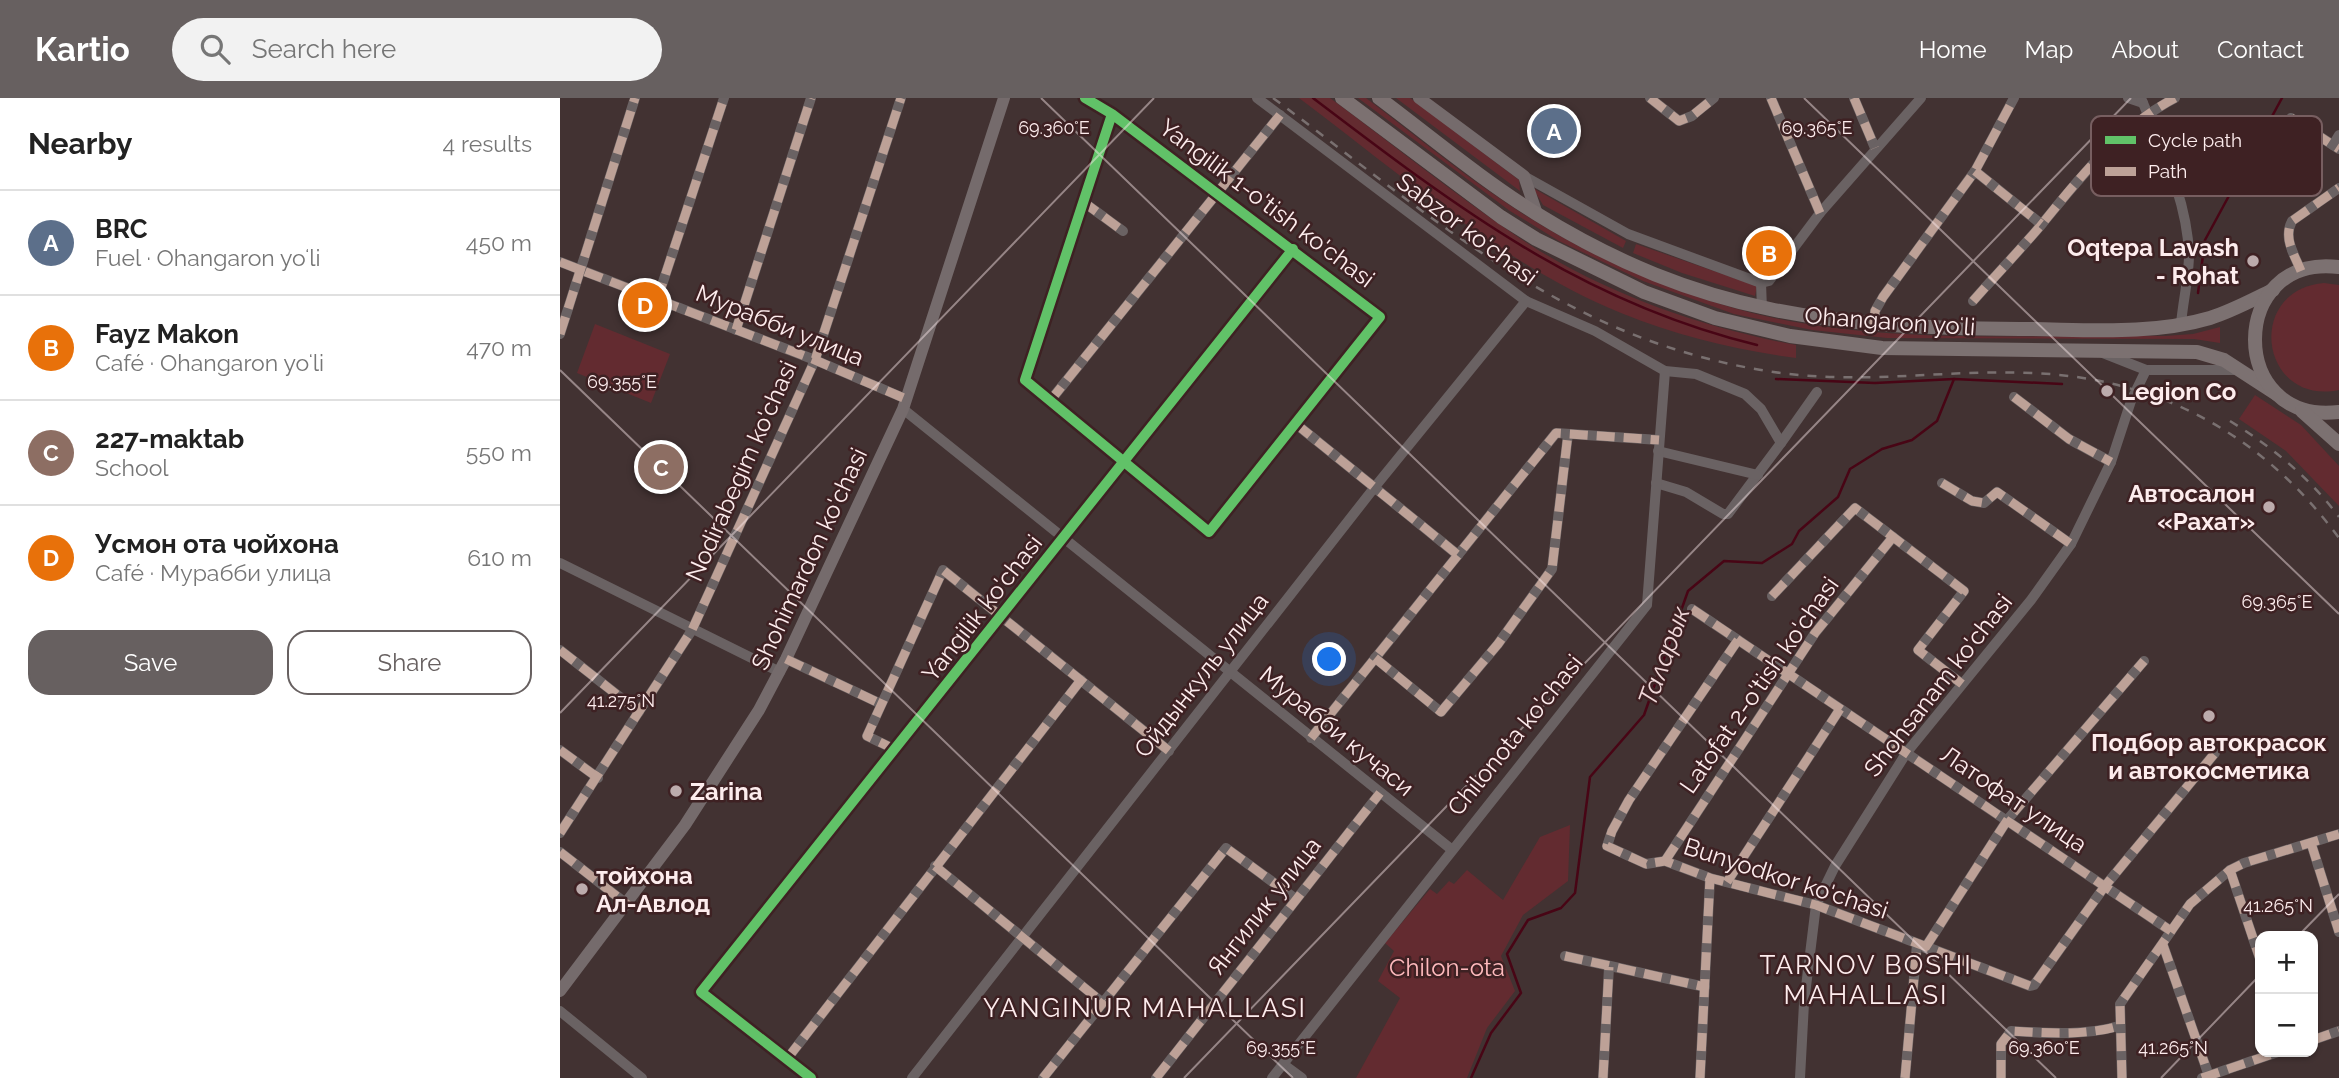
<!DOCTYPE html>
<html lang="en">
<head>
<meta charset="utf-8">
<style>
	:root { --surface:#fff; --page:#f2f2f2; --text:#222; --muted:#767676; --line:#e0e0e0; --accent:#676060 }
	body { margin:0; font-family:Raleway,sans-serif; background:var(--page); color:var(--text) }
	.controls { position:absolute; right:21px; bottom:21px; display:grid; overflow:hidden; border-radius:14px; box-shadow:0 2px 5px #0004 }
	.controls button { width:63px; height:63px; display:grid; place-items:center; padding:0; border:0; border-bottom:2px solid var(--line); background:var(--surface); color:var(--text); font:35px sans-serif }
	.you { position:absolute; left:770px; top:562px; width:24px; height:24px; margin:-18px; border:5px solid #fff; border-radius:50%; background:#1a73e8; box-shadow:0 0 0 10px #1a73e833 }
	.badge { display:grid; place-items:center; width:46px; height:46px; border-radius:50%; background:var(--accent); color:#fff; font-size:23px; font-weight:700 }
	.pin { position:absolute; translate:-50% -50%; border:4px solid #fff; box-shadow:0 2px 7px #0006 }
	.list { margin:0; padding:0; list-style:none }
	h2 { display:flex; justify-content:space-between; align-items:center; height:91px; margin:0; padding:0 28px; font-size:30px }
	h2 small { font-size:23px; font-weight:400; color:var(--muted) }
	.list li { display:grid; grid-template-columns:46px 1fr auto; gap:21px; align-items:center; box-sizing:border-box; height:105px; padding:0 28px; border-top:2px solid var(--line) }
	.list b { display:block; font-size:26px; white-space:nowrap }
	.list p { margin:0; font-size:23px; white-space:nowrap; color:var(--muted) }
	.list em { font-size:23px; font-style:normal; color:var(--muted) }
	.actions { display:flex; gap:14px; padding:21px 28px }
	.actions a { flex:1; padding:16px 0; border:2px solid var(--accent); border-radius:21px; text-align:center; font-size:24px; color:var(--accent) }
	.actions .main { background:var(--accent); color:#fff }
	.icon { flex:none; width:38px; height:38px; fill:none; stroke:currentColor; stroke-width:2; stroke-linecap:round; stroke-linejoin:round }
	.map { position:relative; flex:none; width:1779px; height:980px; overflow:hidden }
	header { display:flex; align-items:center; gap:42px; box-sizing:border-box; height:98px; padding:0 35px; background:var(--accent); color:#fff }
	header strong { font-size:33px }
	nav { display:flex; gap:38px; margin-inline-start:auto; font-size:24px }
	.search { width:490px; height:63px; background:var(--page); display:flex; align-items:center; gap:18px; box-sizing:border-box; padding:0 24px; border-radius:38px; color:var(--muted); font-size:26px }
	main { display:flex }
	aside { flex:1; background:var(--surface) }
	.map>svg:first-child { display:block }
</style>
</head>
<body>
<header>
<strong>Kartio</strong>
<div class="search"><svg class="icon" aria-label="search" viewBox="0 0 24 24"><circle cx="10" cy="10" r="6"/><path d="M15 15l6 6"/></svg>Search here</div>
<nav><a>Home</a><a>Map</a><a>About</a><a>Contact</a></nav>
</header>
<main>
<aside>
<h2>Nearby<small>4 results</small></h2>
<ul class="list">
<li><span class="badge" style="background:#5c6f8a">A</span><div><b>BRC</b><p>Fuel · Ohangaron yoʻli</p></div><em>450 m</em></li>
<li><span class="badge" style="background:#e8710a">B</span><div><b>Fayz Makon</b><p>Café · Ohangaron yoʻli</p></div><em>470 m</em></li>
<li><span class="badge" style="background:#8d6e63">C</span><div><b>227-maktab</b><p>School</p></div><em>550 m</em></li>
<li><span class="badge" style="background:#e8710a">D</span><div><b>Усмон ота чойхона</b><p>Café · Мурабби улица</p></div><em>610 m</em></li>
</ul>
<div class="actions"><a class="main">Save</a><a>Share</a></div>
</aside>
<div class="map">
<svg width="1779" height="980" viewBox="0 0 1779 980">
	<rect width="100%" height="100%" fill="#423232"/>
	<!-- green -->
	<g fill="#632b30">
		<path d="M739,0H770C832,46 892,94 955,137C1037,193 1139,229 1236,247V260C1176,252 1117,238 1061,215C945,168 839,75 739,0Z"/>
		<path d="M798,0H806C869,48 931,100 1000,138C1057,170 1129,199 1192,215C1326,248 1468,236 1605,238L1633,236L1660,229V245L1634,241L1327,240L1252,232L1174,216L1083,183L999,143L950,113Z"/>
		<path d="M836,0H850L959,82L960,93Z"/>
		<path d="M973,90L1066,143L1063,150L983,107Z"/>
		<path d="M1076,146L1197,188L1195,198L1122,175L1073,155Z"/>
		<path d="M1764,185L1779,187V292C1700,308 1684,192 1764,185Z"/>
		<path d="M35,226L110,256L91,305L17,275Z"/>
		<path d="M1695,297L1741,327L1779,368V408L1726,353L1679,321Z"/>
		<path d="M1010,727L1008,783L963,817L941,858L955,893L927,930L907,980H796L840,900L818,883L834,853L825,845L870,791L877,796L889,783L894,786L907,772L943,802L980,739Z"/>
	</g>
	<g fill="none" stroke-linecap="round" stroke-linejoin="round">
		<!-- stream -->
		<g stroke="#480515" stroke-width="2.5">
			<path d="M753,0C895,108 1020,204 1197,247"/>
			<path d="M1638,195L1645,142L1722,0"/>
			<path d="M1216,281L1315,285L1394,281"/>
			<path d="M911,980L931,935L961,895L947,856L968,822L1001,810L1015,795L1030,679L1084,617L1128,493L1164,463L1202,465L1232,446L1239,433L1278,399L1290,371L1322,351L1352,342L1377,323L1394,281L1502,286"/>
		</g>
		<!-- minor -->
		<g stroke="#6a6263" stroke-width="10">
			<path d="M525,0L552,16L820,219L649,434L465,282L552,16"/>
			<path d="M697,0L966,203L1035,233L1105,273L1136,276L1185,296L1201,311L1221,345L1168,416H1163L1126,394L1096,385"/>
			<path d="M1090,0L1119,23L1132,18L1154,0"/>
			<path d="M1211,0L1260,115"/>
			<path d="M1294,0L1315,50"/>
			<path d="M1568,0L1583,5"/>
			<path d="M1581,0C1601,49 1627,101 1629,156C1629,179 1623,203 1621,226"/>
			<path d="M1731,20L1779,51"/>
			<path d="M1773,47L1779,37"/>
			<path d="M1415,73L1481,126"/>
			<path d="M964,78L1068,136L1201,185L1209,183L1260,115L1361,0"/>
			<path d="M522,103L563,133"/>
			<path d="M0,164L255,262L346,301"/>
			<path d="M1741,173C1734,156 1723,140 1732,123L1779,90"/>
			<path d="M1201,185L1202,211"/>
			<path d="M97,202L164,0"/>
			<path d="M1413,203C1436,177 1460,152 1482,126C1520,79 1561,28 1615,0"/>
			<path d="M1314,228L1315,213L1323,199L1415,73L1454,0"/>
			<path d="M176,232L251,0"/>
			<path d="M0,236L75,0"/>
			<path d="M1543,255L1586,272H1679"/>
			<path d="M1454,299L1509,341L1551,364"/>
			<path d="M490,303L720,17"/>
			<path d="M343,311L891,751"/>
			<path d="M736,326L898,457"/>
			<path d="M1221,345L1257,294"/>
			<path d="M1098,353L1198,377"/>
			<path d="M1382,385L1412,403L1424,405L1437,394L1511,446"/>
			<path d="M0,465L220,574"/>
			<path d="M1212,498L1295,410L1404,493L1358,552L1402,586"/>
			<path d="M1132,511L1611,833"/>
			<path d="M1178,542L1069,702L1052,733L1047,748L1086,766L1105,763L1150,780L1256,807L1470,888L1474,887L1545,788L1655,655"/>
			<path d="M0,552L79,614"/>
			<path d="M815,560L881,614L938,546L992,471L1008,336"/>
			<path d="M226,561L319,605"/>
			<path d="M751,640L996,335L1099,342"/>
			<path d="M0,652L38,680"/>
			<path d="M336,652L307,638L383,472L609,653"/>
			<path d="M0,735L132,532L255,262L341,0"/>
			<path d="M1751,745L1779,834"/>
			<path d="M0,754L68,807"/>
			<path d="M1105,763L1255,535L1333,439"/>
			<path d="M375,768L543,905"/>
			<path d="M1670,772L1700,861"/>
			<path d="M1167,784L1280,611"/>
			<path d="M1603,847L1649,978"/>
			<path d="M1365,850L1448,721L1584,563"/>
			<path d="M1005,858L1145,889"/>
			<path d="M0,913L82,980"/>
			<path d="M1753,942L1779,933"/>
			<path d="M227,961L521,582"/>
			<path d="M723,966L742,980"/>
			<path d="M251,980L141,894L733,151"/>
			<path d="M352,980L814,390L966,203"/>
			<path d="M483,980L666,750L736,801"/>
			<path d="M596,980L820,695"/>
			<path d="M712,980L1087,507L1105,273"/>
			<path d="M1043,980L1049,869"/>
			<path d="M1140,980L1150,780"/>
			<path d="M1240,980L1244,905L1256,807L1275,768L1347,654L1471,502L1511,446L1551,364L1571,303L1586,272"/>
			<path d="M1345,980L1357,846"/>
			<path d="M1441,980V946L1451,933C1488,935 1523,938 1559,928"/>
			<path d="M1562,980L1560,906L1630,806L1670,772L1684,765L1779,736"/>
			<path d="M1642,980L1718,954"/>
		</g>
		<!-- major -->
		<g stroke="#756b6c" stroke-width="12">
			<path d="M859,0L964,78L977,116"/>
			<path d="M0,893L125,727L199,612L226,561L343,311L444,0"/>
		</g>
		<!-- highway -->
		<g stroke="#7c7171" stroke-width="14">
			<path d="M782,0L941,119L976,141L1084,194L1155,220L1230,238L1322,250L1637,254L1664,262L1718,297"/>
			<path d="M819,0C871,39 922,82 977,116C1140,217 1274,230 1460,231C1522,231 1589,238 1650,220C1672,213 1692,202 1713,192"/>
			<path d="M1779,169C1667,155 1667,328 1779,314"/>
			<path d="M1742,313L1779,346"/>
		</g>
		<!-- rail -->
		<g stroke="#797070" stroke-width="2.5" stroke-dasharray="9 9" stroke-linecap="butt">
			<path d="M713,0C840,94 961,203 1114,251C1165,267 1220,278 1274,279C1340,281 1406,272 1472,275C1600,280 1704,338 1779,440"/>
			<path d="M1670,323C1712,349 1749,379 1779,419"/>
		</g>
		<!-- quiet -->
		<g stroke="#bda197" stroke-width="9" stroke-dasharray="18 9" stroke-linecap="butt">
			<path d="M1090,0L1119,23L1132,18L1154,0"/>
			<path d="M1211,0L1260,115"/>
			<path d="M1294,0L1315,50"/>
			<path d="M1731,20L1779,51"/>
			<path d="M1415,73L1481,126"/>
			<path d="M522,103L563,133"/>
			<path d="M0,164L255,262L346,301"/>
			<path d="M1741,173C1734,156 1723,140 1732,123L1779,90"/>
			<path d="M97,202L164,0"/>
			<path d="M1413,203C1436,177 1460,152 1482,126C1520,79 1561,28 1615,0"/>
			<path d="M1314,228L1315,213L1323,199L1415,73L1454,0"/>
			<path d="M176,232L251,0"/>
			<path d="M0,236L75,0"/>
			<path d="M1454,299L1509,341L1551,364"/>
			<path d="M490,303L720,17"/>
			<path d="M736,326L898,457"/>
			<path d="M1382,385L1412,403L1424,405L1437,394L1511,446"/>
			<path d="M1212,498L1295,410L1404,493L1358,552L1402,586"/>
			<path d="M1132,511L1611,833"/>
			<path d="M1178,542L1069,702L1052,733L1047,748L1086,766L1105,763L1150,780L1256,807L1470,888L1474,887L1545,788L1655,655"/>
			<path d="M0,552L79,614"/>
			<path d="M815,560L881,614L938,546L992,471L1008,336"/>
			<path d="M226,561L319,605"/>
			<path d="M751,640L996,335L1099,342"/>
			<path d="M0,652L38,680"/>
			<path d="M336,652L307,638L383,472L609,653"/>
			<path d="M0,735L132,532L255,262L341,0"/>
			<path d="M1751,745L1779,834"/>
			<path d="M0,754L68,807"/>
			<path d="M1105,763L1255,535L1333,439"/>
			<path d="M375,768L543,905"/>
			<path d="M1670,772L1700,861"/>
			<path d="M1167,784L1280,611"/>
			<path d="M1603,847L1649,978"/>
			<path d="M1365,850L1448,721L1584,563"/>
			<path d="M1005,858L1145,889"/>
			<path d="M1753,942L1779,933"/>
			<path d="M227,961L521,582"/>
			<path d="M483,980L666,750L736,801"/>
			<path d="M596,980L820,695"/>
			<path d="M1043,980L1049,869"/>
			<path d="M1140,980L1150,780"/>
			<path d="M1345,980L1357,846"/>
			<path d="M1441,980V946L1451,933C1488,935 1523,938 1559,928"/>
			<path d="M1562,980L1560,906L1630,806L1670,772L1684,765L1779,736"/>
			<path d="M1642,980L1718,954"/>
		</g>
		<!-- cycleway casing -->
		<g stroke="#3e2123" stroke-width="15">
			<g id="cycleway">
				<path d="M525,0L552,16L820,219L649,434L465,282L552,16"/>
				<path d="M251,980L141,894L733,151"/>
			</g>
		</g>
		<!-- cycleway -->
		<use href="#cycleway" stroke="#61c268" stroke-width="10"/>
	</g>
	<!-- ticks -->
	<path fill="none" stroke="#fdeced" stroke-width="2" stroke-opacity="0.45" d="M481,0L1496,980M1244,0L1779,516M0,272L733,980M0,615L594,0M1738,838L1779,796M624,980L1571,0M1601,980L1700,877"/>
	<!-- markers -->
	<g fill="#bcabac" stroke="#3e2123" stroke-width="2.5">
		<circle cx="1693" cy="163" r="7"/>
		<circle cx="1547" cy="293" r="7"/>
		<circle cx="1709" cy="409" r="7"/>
		<circle cx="1649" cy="618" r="7"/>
		<circle cx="116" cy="693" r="7"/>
		<circle cx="22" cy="791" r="7"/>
	</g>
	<g text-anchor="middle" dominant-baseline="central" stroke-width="5" stroke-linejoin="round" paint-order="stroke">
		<!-- street labels -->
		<g font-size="24" fill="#fdeced" stroke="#3e2123">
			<text transform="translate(707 105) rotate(37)">Yangilik 1-o'tish ko'chasi</text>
			<text transform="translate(907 131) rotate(37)">Sabzor ko'chasi</text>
			<text transform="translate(1330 223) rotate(4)">Ohangaron yoʻli</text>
			<text transform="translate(220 227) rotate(22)">Мурабби улица</text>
			<text transform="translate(181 373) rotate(-66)">Nodirabegim ko'chasi</text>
			<text transform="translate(249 461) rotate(-65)">Shohimardon ko'chasi</text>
			<text transform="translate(422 510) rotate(-52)">Yangilik ko'chasi</text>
			<text transform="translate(641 577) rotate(-52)">Ойдынкуль улица</text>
			<text transform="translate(1199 587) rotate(-55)">Latofat 2-o'tish ko'chasi</text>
			<text transform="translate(1378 587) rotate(-52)">Shohsanam ko'chasi</text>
			<text transform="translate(777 633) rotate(39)">Мурабби кучаси</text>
			<text transform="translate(955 637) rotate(-51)">Chilonota ko'chasi</text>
			<text transform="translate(1454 701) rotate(34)">Латофат улица</text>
			<text transform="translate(1226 780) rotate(18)">Bunyodkor ko'chasi</text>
			<text transform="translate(704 808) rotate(-52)">Янгилик улица</text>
		</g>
		<!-- poi labels -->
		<g font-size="24" font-weight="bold" fill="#fdeced" stroke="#3e2123" text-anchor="start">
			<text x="1679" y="149" text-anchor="end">Oqtepa Lavash<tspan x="1679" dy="28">- Rohat</tspan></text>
			<text x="1561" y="293">Legion Co</text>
			<text x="1695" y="395" text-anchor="end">Автосалон<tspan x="1695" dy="28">«Рахат»</tspan></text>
			<text x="1649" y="644" text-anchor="middle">Подбор автокрасок<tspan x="1649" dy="28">и автокосметика</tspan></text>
			<text x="130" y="693">Zarina</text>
			<text x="36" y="777">тойхона<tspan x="36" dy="28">Ал-Авлод</tspan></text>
		</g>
		<!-- park labels -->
		<g font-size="24" fill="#ffbabd" stroke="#3e2123">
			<text x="887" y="869">Chilon-ota</text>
		</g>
		<!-- water labels -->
		<g font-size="26" font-style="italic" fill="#f0d8d9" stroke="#3e2123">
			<text transform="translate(1104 558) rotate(-70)">Таларык</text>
		</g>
		<!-- neighbourhood labels -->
		<g font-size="26" letter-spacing="2" fill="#fdeced" stroke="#3e2123">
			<text x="1306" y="867">TARNOV BOSHI<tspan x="1306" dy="30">MAHALLASI</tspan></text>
			<text x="585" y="910">YANGINUR MAHALLASI</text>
		</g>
	</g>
	<!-- legend -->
	<rect x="1531" y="18" width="231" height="80" rx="10" fill="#3e2123" stroke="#775e60" stroke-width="2"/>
	<rect x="1545" y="38" width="31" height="8" fill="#61c268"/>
	<rect x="1545" y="69" width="31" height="9" fill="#bda197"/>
	<g font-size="19" fill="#fdeced">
		<text x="1588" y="49">Cycle path</text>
		<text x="1588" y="80">Path</text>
	</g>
	<g font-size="18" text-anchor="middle" fill="#fdeced" stroke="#3e2123" stroke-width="5" stroke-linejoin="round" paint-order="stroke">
		<text x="494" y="36">69.360°E</text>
		<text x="1257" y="36">69.365°E</text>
		<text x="62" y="290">69.355°E</text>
		<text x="1717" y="510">69.365°E</text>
		<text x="61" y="609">41.275°N</text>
		<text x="1718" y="814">41.265°N</text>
		<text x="1613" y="956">41.265°N</text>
		<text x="721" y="956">69.355°E</text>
		<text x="1484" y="956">69.360°E</text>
	</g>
</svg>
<div class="controls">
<button>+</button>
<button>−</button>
</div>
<div class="you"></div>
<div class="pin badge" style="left:994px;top:33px;background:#5c6f8a">A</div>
<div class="pin badge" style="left:1209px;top:155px;background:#e8710a">B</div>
<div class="pin badge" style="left:101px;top:369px;background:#8d6e63">C</div>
<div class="pin badge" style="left:85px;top:207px;background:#e8710a">D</div>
</div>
</main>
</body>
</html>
